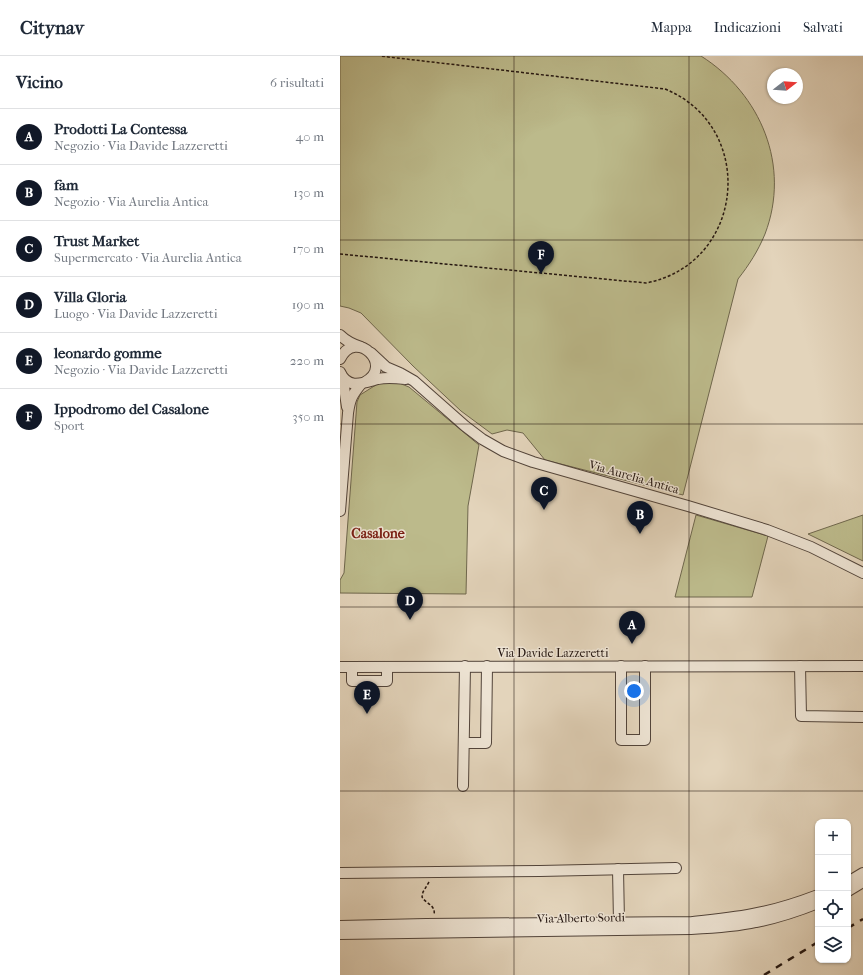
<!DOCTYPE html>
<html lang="it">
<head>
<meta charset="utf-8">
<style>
	:root { --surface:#fff; --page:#f2f2f3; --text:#1f2937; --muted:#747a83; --line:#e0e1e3; --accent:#111827 }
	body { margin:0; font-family:"IM FELL French Canon",serif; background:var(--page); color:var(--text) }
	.controls { position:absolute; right:12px; bottom:12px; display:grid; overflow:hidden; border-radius:8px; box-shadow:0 1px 3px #0004 }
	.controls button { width:36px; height:36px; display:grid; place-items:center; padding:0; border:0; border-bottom:1px solid var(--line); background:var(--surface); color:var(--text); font:20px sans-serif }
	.compass { position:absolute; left:427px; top:12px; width:36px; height:36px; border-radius:50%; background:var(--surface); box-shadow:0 1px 3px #0004; rotate:73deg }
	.you { position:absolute; left:294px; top:635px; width:14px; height:14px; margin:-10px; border:3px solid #fff; border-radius:50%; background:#1a73e8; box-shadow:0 0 0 6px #1a73e833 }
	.badge { display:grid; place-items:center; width:26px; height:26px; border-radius:50%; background:var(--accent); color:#fff; font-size:13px; font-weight:700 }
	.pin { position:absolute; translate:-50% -33px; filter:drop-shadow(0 1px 2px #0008) }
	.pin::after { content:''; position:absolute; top:21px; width:14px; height:12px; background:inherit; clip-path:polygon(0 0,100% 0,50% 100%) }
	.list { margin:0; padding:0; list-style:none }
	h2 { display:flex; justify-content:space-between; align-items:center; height:52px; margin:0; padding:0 16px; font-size:17px }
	h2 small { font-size:13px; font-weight:400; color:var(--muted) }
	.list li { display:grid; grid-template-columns:26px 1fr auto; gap:12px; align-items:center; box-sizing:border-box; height:56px; padding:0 16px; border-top:1px solid var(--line) }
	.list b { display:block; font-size:15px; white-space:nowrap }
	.list p { margin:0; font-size:13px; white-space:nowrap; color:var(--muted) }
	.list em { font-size:13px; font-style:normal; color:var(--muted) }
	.icon { flex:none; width:22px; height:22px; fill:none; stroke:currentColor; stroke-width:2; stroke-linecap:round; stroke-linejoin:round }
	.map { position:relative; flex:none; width:523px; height:919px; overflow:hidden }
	header { display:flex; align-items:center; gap:24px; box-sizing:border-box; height:56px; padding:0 20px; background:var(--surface); border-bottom:1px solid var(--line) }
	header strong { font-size:19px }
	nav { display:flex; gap:22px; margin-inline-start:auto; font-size:14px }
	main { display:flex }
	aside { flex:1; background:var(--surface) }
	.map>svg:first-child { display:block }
</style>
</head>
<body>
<header>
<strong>Citynav</strong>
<nav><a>Mappa</a><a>Indicazioni</a><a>Salvati</a></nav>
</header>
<main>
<aside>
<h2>Vicino<small>6 risultati</small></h2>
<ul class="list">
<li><span class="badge">A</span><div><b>Prodotti La Contessa</b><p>Negozio · Via Davide Lazzeretti</p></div><em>40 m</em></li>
<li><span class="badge">B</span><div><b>fam</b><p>Negozio · Via Aurelia Antica</p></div><em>130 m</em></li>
<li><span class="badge">C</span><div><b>Trust Market</b><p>Supermercato · Via Aurelia Antica</p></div><em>170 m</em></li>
<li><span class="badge">D</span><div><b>Villa Gloria</b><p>Luogo · Via Davide Lazzeretti</p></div><em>190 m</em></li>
<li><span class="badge">E</span><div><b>leonardo gomme</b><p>Negozio · Via Davide Lazzeretti</p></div><em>220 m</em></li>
<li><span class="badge">F</span><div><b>Ippodromo del Casalone</b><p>Sport</p></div><em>350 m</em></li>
</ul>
</aside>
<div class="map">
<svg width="523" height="919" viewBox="0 0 523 919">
	<rect width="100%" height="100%" fill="#e3d4bb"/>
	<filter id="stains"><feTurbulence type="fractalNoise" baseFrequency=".005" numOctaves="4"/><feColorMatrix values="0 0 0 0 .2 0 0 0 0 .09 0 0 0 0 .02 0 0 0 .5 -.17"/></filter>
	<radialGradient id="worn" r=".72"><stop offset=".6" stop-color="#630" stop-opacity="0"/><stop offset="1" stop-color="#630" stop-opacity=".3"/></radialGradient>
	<!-- green -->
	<g fill="#bcba8b" stroke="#6f674d">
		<path d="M0,0H361C421,38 451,110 425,178C418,195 409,209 398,223L343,439L205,404L183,377L167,374L152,378L121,355L73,310L21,257L9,252L0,250Z"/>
		<path d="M44,326L59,327L69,331L139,389L128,450L126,538L0,537V524L4,517L17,346L20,339L39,327Z"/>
		<path d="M356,459L428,480L412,541H335Z"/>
		<path d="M523,459V505L468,478Z"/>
	</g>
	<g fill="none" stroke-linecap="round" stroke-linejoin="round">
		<!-- minor casing -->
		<g stroke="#52443a" stroke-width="12">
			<g id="minor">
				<path d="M0,279C6,285 12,288 21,291"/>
				<path d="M31,297L46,311L60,317L74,325L125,370L142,383L163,395L193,406L348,450L427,474L471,491L523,517"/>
				<path d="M0,303C16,271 55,310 25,326"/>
				<path d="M0,316C8,334 23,327 38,323C47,321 56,322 66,323"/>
				<path d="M1,319L4,331L7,351"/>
				<path d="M0,455L8,357C10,343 12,339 21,328"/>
				<path d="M281,610V684H305V610"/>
				<path d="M460,610L461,660L523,661"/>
				<path d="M0,611L523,610"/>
				<path d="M12,611V625H47V611"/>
				<path d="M124,687H146L147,610"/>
				<path d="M123,730L125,610"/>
				<path d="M278,813L279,866"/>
				<path d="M0,817L200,815L336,812"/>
				<path d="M508,826L523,817"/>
				<path d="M508,835L523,826"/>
				<path d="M0,870L86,868L352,866C372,864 393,862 413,858C435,854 457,847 478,839"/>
				<path d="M0,878L351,873C373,872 395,871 416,866C437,862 458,855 478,847"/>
			</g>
		</g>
		<!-- path -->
		<g stroke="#22140f" stroke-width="1.5" stroke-dasharray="3 2" stroke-linecap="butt">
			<path d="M0,198L306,227C405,208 418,71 325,33L40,0"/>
			<path d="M89,826L83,836L82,841C86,848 96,849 94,859"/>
		</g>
		<!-- minor -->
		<use href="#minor" stroke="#ede3d3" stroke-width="10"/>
		<!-- rail -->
		<g stroke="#22140f" stroke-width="2.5" stroke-dasharray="7 7" stroke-linecap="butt">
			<path d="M508,872L523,863"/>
			<path d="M424,919L478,886"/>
		</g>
	</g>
	<!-- grid -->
	<path fill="none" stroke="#22140f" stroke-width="1" stroke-opacity="0.55" d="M174,0V919M349,0V919M0,184H523M0,368H523M0,551H523M0,735H523"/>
	<g text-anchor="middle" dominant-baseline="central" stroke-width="3" stroke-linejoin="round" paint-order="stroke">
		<!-- street labels -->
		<g font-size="12" fill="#22140f" stroke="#ede3d3">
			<text transform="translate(294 421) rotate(16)">Via Aurelia Antica</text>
			<text x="213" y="597">Via Davide Lazzeretti</text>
			<text transform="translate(241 862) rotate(-1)">Via Alberto Sordi</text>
		</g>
		<!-- quarter labels -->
		<g font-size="14" font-weight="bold" fill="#7a1f14" stroke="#ede3d3">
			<text x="38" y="477">Casalone</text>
		</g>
	</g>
	<rect width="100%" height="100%" filter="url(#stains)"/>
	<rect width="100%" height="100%" fill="url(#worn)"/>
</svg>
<div class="controls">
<button>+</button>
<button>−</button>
<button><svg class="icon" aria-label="locate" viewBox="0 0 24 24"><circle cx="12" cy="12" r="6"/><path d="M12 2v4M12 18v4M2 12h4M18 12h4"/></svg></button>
<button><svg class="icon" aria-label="layers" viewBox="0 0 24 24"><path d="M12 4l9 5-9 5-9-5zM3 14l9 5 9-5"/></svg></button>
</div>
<svg class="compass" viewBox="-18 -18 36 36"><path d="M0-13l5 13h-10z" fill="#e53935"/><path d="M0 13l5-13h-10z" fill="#747a83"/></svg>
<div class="you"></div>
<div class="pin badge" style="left:292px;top:588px">A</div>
<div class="pin badge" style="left:300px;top:478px">B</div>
<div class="pin badge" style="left:204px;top:454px">C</div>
<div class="pin badge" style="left:70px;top:564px">D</div>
<div class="pin badge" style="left:27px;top:658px">E</div>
<div class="pin badge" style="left:201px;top:218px">F</div>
</div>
</main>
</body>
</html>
